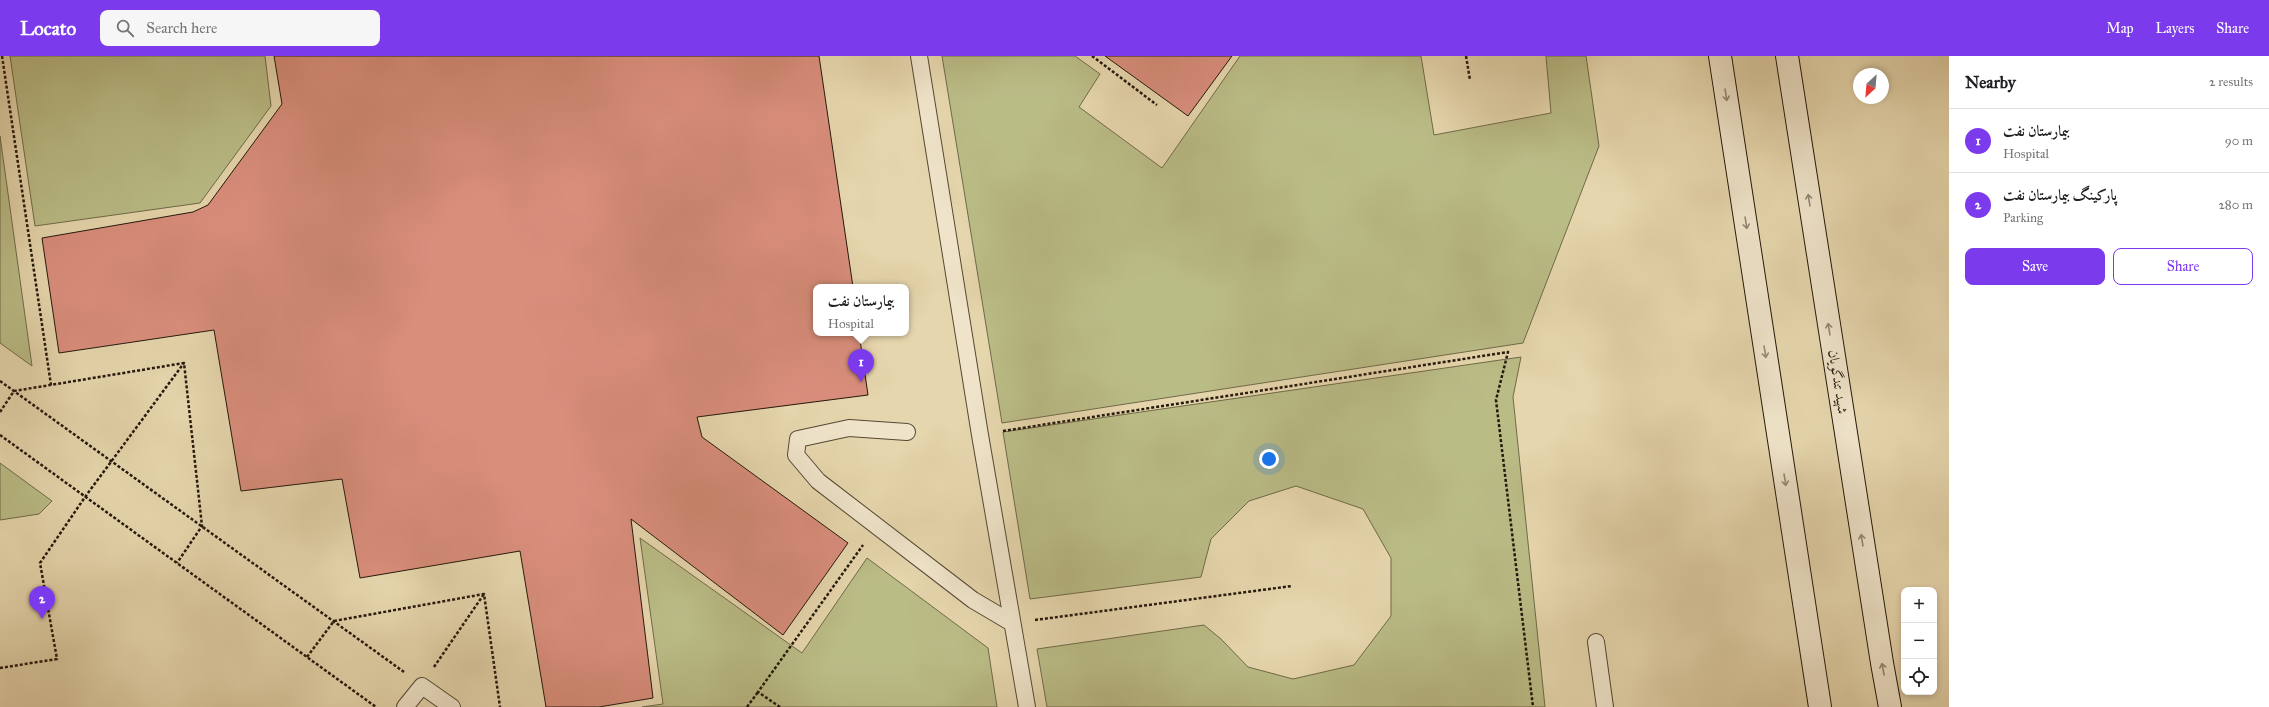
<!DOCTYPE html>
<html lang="en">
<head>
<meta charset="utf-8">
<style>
	:root { --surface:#fff; --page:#f6f6f6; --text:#202124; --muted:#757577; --line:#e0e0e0; --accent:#7c3aed }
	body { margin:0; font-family:"IM FELL Great Primer",Amiri,serif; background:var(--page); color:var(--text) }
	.controls { position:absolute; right:12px; bottom:12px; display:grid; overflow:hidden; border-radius:8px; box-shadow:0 2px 6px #0003 }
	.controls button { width:36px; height:36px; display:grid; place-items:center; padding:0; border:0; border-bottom:1px solid var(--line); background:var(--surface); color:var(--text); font:20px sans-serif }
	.compass { position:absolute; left:1853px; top:12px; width:36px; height:36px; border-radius:50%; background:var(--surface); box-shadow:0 2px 6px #0003; rotate:206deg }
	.you { position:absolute; left:1269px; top:403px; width:14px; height:14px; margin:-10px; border:3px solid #fff; border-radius:50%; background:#1a73e8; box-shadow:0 0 0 6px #1a73e833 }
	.badge { display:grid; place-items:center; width:26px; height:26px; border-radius:50%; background:var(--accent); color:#fff; font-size:13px; font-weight:700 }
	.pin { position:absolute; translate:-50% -33px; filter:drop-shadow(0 1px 2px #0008) }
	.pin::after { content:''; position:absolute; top:21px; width:14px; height:12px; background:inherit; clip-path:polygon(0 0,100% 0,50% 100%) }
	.popup { position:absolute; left:813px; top:228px; width:96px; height:52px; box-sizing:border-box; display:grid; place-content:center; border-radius:8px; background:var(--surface); filter:drop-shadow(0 1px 3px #0005); font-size:13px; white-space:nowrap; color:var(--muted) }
	.popup b { font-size:15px; color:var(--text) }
	.popup::after { content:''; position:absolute; left:50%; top:100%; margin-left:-8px; border:8px solid transparent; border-top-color:var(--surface) }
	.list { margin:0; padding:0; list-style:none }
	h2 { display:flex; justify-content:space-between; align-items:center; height:52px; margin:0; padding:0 16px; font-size:17px }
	h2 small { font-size:13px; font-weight:400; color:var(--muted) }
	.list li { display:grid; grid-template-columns:26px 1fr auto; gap:12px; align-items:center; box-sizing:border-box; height:64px; padding:0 16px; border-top:1px solid var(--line) }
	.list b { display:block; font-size:15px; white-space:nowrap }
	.list p { margin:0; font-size:13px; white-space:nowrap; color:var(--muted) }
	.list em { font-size:13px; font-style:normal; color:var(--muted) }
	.actions { display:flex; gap:8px; padding:12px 16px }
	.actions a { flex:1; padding:9px 0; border:1px solid var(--accent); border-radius:8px; text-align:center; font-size:14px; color:var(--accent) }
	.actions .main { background:var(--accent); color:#fff }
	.icon { flex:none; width:22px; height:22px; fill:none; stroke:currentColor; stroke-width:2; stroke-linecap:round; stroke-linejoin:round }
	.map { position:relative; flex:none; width:1949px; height:651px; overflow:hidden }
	header { display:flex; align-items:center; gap:24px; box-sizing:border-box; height:56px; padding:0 20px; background:var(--accent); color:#fff }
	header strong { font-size:19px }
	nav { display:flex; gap:22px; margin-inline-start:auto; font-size:14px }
	.search { width:280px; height:36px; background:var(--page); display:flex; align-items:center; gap:10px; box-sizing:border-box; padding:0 14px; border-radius:8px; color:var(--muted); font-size:15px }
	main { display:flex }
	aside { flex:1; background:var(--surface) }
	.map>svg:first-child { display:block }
</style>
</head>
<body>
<header>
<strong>Locato</strong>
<div class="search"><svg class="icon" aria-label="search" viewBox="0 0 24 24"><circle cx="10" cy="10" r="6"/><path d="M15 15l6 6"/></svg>Search here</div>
<nav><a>Map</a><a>Layers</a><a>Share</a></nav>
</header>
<main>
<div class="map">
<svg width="1949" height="651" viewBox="0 0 1949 651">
	<rect width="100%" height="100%" fill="#e6d6ad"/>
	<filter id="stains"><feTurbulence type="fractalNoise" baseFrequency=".005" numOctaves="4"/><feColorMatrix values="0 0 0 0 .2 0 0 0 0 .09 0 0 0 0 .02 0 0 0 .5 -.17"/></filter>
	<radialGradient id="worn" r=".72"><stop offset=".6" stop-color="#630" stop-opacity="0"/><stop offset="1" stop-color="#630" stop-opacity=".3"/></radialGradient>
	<!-- green -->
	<g fill="#babc86" stroke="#6f6a49">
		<path d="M10,0H265L271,50L200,147L35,170Z"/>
		<path d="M942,0H1075L1100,18L1079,51L1162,112L1240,0H1421L1434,79L1551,57L1546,0H1586L1599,90L1523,287L1002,367Z"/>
		<path d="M0,80L32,310L0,287Z"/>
		<path d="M1521,301L1513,341L1545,651H1047L1037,593L1204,569L1221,583L1248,611L1293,623L1354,609L1391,560V502L1363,453L1296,430L1249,445L1211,483L1201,521L1030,543L1003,376Z"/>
		<path d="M0,407L52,445L39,458L0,464Z"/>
		<path d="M640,482L802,597L867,502L988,592L997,651H642L663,648Z"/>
	</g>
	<!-- building -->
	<g fill="#d98e7c" stroke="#24180c">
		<path d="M274,0H819L853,231H816V277H859L868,339L697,361L702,381L848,487L783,579L631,463L653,642L599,651H546L520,495L360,522L342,423L241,435L214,274L59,297L42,182L193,156L208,149L282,48Z"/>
		<path d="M1105,0H1232L1188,60Z"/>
	</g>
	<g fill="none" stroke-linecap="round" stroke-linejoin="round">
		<!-- lane casing -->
		<g stroke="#544834" stroke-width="18">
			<g id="lane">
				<path d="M919,0L980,379L1027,651"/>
				<path d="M907,376L849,372L798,383L796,399L818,425L973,544L1012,567"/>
				<path d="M1596,586L1605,651"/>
				<path d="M405,651L422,630L452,651"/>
			</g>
		</g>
		<!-- secondary casing -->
		<g stroke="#24180c" stroke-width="24">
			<g id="secondary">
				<path d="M1720,0L1820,651"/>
				<path d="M1787,0L1882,607L1890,651"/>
			</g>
		</g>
		<!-- path -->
		<g stroke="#24180c" stroke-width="2.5" stroke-dasharray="3 2" stroke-linecap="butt">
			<path d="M2,0L51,329"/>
			<path d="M1092,0L1157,49"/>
			<path d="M1466,0L1470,24"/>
			<path d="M0,325L404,616"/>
			<path d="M0,356L14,335L184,307L202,470L177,507"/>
			<path d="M1003,375L1508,296L1496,344L1533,651"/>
			<path d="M0,379L376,651"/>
			<path d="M1035,564L1292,530"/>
			<path d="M307,601L334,565L484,538L500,651"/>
			<path d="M434,611L484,538"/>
			<path d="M0,612L57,603L40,507L85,441L184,307"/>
			<path d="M747,651L758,636"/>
			<path d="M780,651L758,636L863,489"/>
		</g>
		<!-- lane -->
		<use href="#lane" stroke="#efe4ca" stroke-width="16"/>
		<!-- secondary -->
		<use href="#secondary" stroke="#efe4ca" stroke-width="22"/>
	</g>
	<!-- one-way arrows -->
	<defs><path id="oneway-shaft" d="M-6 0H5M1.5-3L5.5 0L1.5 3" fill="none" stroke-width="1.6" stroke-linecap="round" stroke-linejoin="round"/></defs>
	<g stroke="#948874">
		<use href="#oneway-shaft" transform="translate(1726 39) rotate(81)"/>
		<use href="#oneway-shaft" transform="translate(1809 144) rotate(-99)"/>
		<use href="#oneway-shaft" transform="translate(1746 167) rotate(81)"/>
		<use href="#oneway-shaft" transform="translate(1829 273) rotate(-99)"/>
		<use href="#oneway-shaft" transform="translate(1765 296) rotate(81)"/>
		<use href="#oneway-shaft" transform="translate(1785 424) rotate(81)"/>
		<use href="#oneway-shaft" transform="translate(1862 484) rotate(-99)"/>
		<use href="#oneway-shaft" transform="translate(1883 613) rotate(-101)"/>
	</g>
	<g text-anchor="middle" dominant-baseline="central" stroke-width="3.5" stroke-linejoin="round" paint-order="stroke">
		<!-- street labels -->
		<g font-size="14" fill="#24180c" stroke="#efe4ca">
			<text transform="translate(1838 326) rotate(81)">شهید تندگویان</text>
		</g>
	</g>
	<rect width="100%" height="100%" filter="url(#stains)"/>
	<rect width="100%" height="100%" fill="url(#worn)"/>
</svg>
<div class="controls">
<button>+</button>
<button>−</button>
<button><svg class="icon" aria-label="locate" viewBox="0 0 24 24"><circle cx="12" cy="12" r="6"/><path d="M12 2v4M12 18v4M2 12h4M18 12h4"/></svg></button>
</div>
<svg class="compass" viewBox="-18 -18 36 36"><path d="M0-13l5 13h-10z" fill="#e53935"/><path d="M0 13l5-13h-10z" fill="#757577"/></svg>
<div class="you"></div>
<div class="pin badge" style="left:861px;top:326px">1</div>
<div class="popup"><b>بیمارستان نفت</b>Hospital</div>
<div class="pin badge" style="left:42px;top:563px">2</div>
</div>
<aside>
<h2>Nearby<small>2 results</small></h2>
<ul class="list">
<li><span class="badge">1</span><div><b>بیمارستان نفت</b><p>Hospital</p></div><em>90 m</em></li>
<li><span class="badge">2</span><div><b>پارکینگ بیمارستان نفت</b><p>Parking</p></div><em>280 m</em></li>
</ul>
<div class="actions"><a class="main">Save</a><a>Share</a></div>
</aside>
</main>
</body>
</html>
